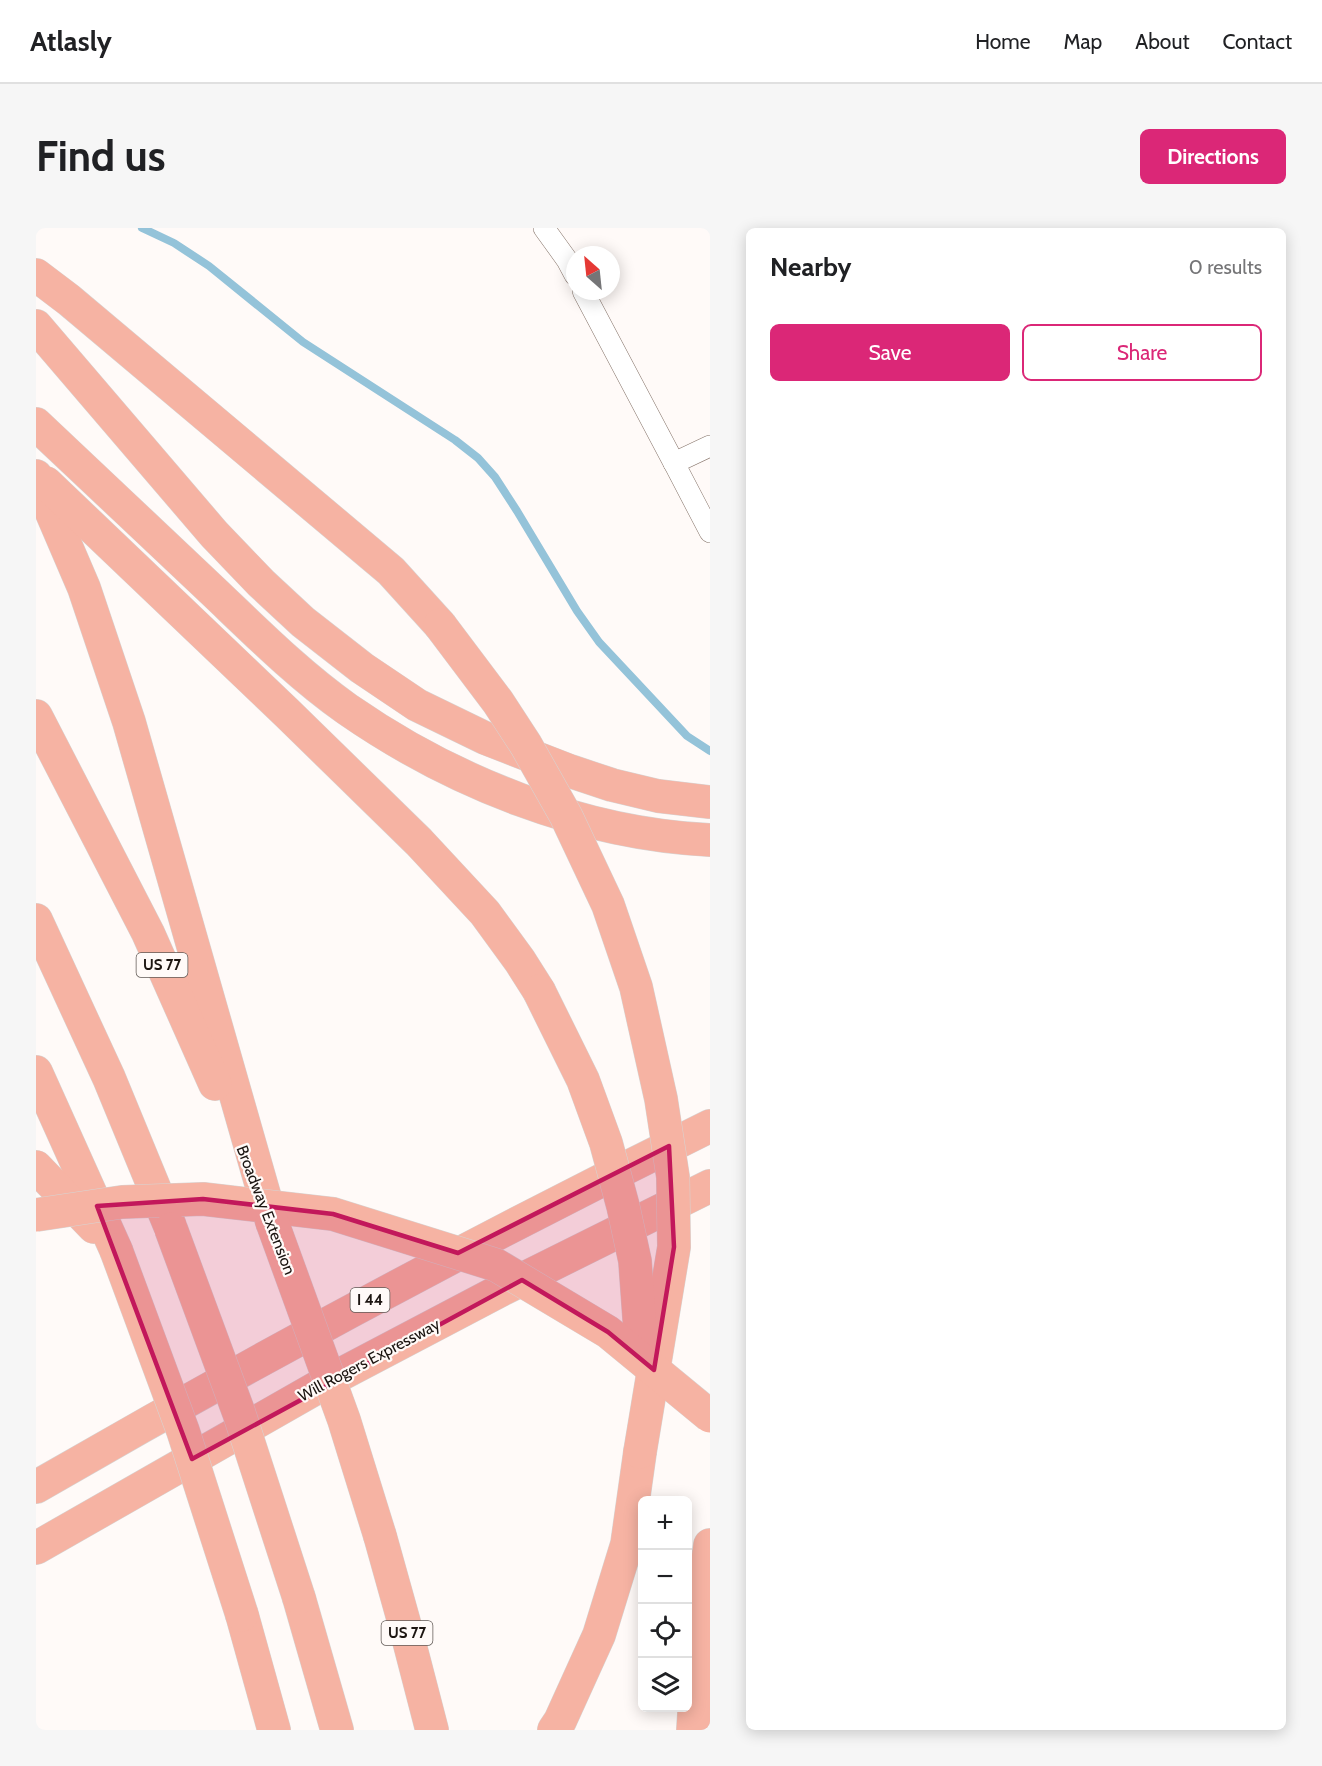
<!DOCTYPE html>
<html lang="en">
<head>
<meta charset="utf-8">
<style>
	:root { --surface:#fff; --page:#f6f6f6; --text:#202124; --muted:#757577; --line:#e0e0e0; --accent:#db2777 }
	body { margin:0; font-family:Cabin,sans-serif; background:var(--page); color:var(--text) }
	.controls { position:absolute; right:18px; bottom:18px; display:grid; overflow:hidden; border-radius:9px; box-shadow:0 3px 15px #0003 }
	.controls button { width:54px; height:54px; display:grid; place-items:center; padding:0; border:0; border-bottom:2px solid var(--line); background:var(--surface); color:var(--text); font:30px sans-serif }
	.compass { position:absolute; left:530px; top:18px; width:54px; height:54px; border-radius:50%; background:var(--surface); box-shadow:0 3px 15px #0003; rotate:333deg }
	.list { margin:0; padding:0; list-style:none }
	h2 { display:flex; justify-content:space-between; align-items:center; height:78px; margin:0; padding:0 24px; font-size:26px }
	h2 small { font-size:20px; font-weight:400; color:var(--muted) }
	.actions { display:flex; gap:12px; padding:18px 24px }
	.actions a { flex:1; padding:14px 0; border:2px solid var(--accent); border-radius:9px; text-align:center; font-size:21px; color:var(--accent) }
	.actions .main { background:var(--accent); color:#fff }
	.icon { flex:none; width:33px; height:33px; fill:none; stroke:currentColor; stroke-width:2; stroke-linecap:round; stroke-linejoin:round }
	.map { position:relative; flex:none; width:674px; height:1502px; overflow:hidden; border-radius:9px }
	header { display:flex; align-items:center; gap:36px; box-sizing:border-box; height:84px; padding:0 30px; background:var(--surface); border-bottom:2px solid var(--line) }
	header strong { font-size:28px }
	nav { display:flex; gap:33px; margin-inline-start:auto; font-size:21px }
	.intro { display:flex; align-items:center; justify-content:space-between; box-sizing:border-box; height:144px; padding:0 36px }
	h1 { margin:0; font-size:42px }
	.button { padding:15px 27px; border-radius:9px; background:var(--accent); color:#fff; font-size:21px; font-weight:700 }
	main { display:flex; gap:36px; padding:0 36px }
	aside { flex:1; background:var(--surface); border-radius:9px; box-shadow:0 3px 15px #0003 }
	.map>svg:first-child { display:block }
</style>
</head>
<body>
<header>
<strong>Atlasly</strong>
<nav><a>Home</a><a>Map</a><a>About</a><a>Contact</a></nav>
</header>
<div class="intro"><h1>Find us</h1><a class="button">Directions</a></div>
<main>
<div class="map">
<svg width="674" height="1502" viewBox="0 0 674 1502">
	<rect width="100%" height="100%" fill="#fffaf8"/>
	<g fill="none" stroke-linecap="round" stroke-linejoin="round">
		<!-- stream -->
		<path stroke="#94c3d9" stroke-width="8" d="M106,0L138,15L173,38L267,114L419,212L442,230L459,249L481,283L541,383L563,414L651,508L674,523"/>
		<!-- street casing -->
		<g stroke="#86746a" stroke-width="22">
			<g id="street">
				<path d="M508,0L531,32L539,47"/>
				<path d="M547,63L638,235"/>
				<path d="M674,218L638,235L674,304"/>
			</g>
		</g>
		<!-- highway casing -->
		<g stroke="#d6d5d4" stroke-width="34">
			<g id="highway">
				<path d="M0,47L33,72L355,343L404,397"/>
				<path d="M0,98L178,306L225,355L267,394L326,440L381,477L449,510L534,543L576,557L622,568L674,574"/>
				<path d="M0,196C59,252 119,308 178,364C221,405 263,447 311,481C416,554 546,606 674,612"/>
				<path d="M0,248L48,360L93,494L236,994"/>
				<path d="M10,255L250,484L383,614L449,685L484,733L503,763"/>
				<path d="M0,488L112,705L179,856"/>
				<path d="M0,692L73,850L134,998"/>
				<path d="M0,844L80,1022"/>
				<path d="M0,939L58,999"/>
				<path d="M0,1259C221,1131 445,1011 674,898"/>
				<path d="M344,1308L368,1394L396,1502"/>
				<path d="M0,1320L296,1151L467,1061L674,958"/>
				<path d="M263,1370L301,1502"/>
				<path d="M206,1387L238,1502"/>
				<path d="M518,1502L524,1493L563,1407L591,1316L604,1224"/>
				<path d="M657,1502L664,1389L674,1317"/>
			</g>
		</g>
		<!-- street -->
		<use href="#street" stroke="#fff" stroke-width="21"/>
		<!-- highway -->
		<use href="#highway" stroke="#f6b3a3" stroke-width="33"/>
		<!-- highway-bridge casing -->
		<g stroke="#d6d5d4" stroke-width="34" stroke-linecap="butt">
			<g id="highway-bridge">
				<path d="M404,397L462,474L490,517L530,588L572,677L600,759L625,871L637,949L638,1019L604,1224"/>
				<path d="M503,763L547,852L570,915L587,978L599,1033L606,1130"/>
				<path d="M0,987L86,974L167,971L297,986L460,1037L572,1104L674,1188"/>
				<path d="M236,994L308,1192L344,1308"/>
				<path d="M135,1001L203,1185L263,1370"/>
				<path d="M80,1022L147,1203L206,1387"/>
			</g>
		</g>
		<!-- highway-bridge -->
		<use href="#highway-bridge" stroke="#f6b3a3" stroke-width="33"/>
	</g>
	<!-- marked area -->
	<path fill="#c2185b" fill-opacity="0.2" stroke="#c2185b" stroke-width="4.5" stroke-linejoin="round" d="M633,918L638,1019L618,1142L572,1104L486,1052L156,1231L61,978L167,971L297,986L422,1025Z"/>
	<g text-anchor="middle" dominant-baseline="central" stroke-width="4.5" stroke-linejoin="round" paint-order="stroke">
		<!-- shield labels -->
		<g fill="#fffaf8" stroke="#605a56" stroke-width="1.5">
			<rect x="100.5" y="725" width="51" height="24" rx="4.5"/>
			<rect x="314.5" y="1060" width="39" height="24" rx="4.5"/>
			<rect x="345.5" y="1393" width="51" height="24" rx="4.5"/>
		</g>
		<g font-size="15" font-weight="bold" fill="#1c1511">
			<text x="126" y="737">US 77</text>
			<text x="334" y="1072">I 44</text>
			<text x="371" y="1405">US 77</text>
		</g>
		<!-- street labels -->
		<g font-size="16" fill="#1c1511" stroke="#fffaf8">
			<text transform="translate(230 982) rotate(69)">Broadway Extension</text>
			<text transform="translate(333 1132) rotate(-28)">Will Rogers Expressway</text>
		</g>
	</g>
</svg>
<div class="controls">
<button>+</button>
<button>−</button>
<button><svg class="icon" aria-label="locate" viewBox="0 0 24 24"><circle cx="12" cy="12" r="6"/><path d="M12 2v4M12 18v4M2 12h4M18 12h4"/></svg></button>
<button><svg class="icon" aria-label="layers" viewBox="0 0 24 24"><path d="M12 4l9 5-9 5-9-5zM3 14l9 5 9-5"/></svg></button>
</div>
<svg class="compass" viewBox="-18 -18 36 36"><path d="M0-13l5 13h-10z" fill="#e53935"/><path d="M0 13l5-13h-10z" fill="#757577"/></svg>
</div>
<aside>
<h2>Nearby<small>0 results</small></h2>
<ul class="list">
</ul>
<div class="actions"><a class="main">Save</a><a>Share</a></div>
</aside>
</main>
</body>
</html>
